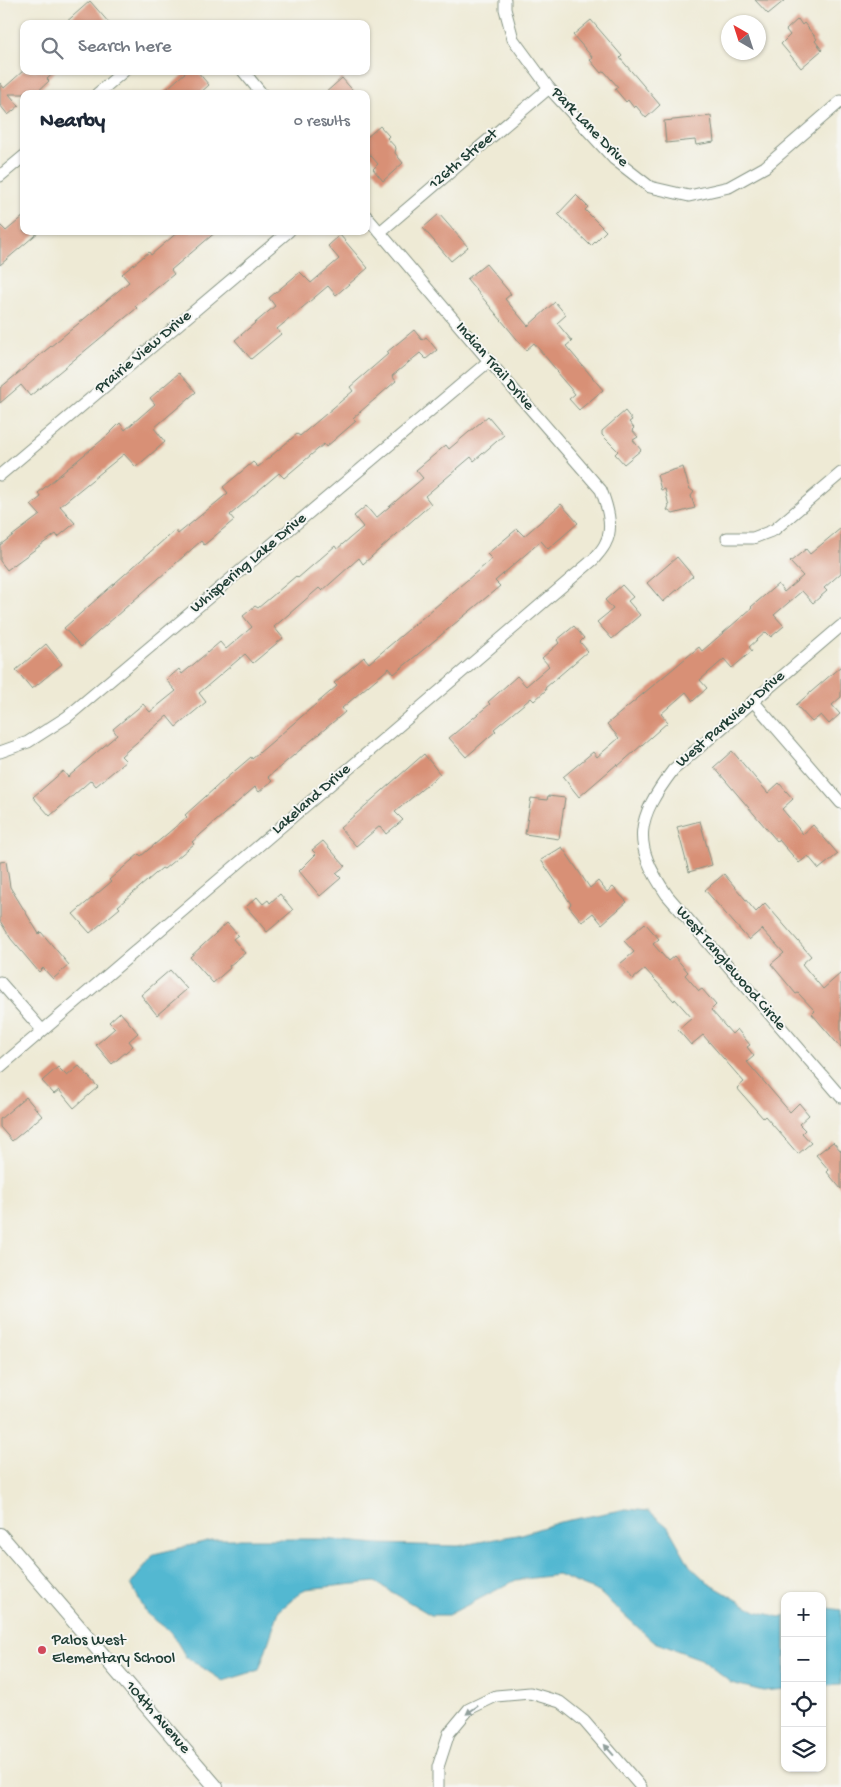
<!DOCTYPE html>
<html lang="en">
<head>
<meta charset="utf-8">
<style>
	:root { --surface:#fff; --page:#f6f6f7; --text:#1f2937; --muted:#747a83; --line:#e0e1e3 }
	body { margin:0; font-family:"Gochi Hand",sans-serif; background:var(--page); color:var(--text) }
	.controls { position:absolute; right:15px; bottom:15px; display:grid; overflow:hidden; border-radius:10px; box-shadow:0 1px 4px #0004 }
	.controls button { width:45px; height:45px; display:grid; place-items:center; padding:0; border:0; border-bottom:1px solid var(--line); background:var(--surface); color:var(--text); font:25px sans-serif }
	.compass { position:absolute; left:721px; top:15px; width:45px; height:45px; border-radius:50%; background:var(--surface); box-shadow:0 1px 4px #0004; rotate:321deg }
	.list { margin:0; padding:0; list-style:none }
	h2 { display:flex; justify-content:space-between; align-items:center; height:65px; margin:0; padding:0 20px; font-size:21px }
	h2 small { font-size:16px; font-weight:400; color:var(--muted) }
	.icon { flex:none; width:28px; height:28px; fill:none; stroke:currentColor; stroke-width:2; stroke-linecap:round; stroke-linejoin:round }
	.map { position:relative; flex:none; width:841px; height:1787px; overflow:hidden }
	.search { position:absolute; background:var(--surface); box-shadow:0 1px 4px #0004; left:20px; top:20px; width:350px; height:55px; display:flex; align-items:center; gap:12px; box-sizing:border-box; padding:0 18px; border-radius:10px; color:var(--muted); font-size:19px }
	.panel { position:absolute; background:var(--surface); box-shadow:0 1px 4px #0004; left:20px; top:90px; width:350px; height:145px; border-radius:10px }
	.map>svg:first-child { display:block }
</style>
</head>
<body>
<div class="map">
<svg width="841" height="1787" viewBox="0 0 841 1787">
	<rect width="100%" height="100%" fill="#f6f6f2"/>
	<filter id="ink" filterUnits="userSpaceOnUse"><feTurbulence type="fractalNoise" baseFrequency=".02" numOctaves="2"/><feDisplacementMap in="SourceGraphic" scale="10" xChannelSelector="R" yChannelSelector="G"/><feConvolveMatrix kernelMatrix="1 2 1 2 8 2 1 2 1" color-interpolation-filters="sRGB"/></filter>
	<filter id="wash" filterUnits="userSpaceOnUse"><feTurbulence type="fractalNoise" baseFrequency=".0096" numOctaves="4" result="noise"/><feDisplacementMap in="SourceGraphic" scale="20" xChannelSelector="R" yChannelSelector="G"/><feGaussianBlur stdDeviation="1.12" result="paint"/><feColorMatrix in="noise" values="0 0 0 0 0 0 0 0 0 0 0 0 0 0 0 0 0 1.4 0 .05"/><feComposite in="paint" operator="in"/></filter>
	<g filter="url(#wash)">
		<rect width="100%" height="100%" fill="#eeead5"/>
		<!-- water -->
		<g fill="#52b8d1" stroke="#387a82">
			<path d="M626,1509L649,1511L668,1527L690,1566L708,1583L756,1611L780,1617L785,1615V1689L763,1691L731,1683L701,1659L654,1642L599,1592L558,1575L516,1580L448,1615H431L375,1582L305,1589L279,1611L259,1670L223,1681L186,1657L171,1632L147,1614L131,1584L154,1554L216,1539H323L378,1544L458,1546L522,1534L560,1522Z"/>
			<path d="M822,1607L841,1610V1685L822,1686Z"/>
		</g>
		<g id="blocks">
			<!-- building -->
			<g fill="#d89076">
				<path d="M755,0H785L768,14Z"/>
				<path d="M90,1L110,24H64Z"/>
				<path d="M798,19L802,25L804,23L817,39L815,41L822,50L801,68L781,44L790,35L786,30Z"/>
				<path d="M591,20L622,56L620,58L660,105L646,118L636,106L634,108L628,100L626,102L615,89L618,87L604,71L601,73L590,60L593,58L573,35Z"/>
				<path d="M23,71H56L47,79L49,81L35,94H9L19,106L8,115L0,105V83L4,88Z"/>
				<path d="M187,71H197L209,85L199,94H161Z"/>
				<path d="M342,78L356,94H324Z"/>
				<path d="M711,116L714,142L696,145L695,140L666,143L664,121Z"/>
				<path d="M380,126L389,136L387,138L396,148L395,153L403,163L383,181L373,169L378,164L366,150V138Z"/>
				<path d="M576,195L588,207L585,210L606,231L591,246L558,214Z"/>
				<path d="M439,214L468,247L451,261L423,228Z"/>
				<path d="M24,216V231H40L0,265V225L6,231Z"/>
				<path d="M179,231H217L171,270L174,274L135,306L137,308L30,396L21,385L0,403V388L129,282L122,274L149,252L151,255Z"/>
				<path d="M340,235L368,268L336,295L328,286L277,329L281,334L251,359L235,340L275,306L269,298L300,272L311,283L339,259L328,246Z"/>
				<path d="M486,264L511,294L505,299L528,326L555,302L566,315L557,323L572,341L566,346L603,390L579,410L569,399L575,394L557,373L558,372L534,343L526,350L467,279Z"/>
				<path d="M414,330L422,340L426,337L437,350L426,359L420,353L392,376L396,381L353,418L356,421L326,447L324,444L284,478L279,473L230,515L234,520L204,545L201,541L81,647L64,628L175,530L178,534L228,493L223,487L253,462L258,467L297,434L300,436L353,391L350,387L388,354L387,352Z"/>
				<path d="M179,373L196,392L154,428L165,442L136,467L124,454L60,506L75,523L58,537L56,534L7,570L0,561V545L40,515L31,505L41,497L38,493L108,435L120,423L125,430L155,404L150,398Z"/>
				<path d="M625,411L632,420L629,422L634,428L632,430L638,437L633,440L641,450L624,464L615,454L618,451L602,435V431Z"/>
				<path d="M488,416L504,435L474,461L471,457L425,496L431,504L363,564L359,558L322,591L319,588L274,627L283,638L253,663L245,654L199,693L206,702L176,727L167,716L121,756L126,761L96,786L91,780L50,816L33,797L63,771L68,777L117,735L113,729L143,704L150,712L176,691L166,680L179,669L182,674L220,642L226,649L252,627L243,616L255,606L258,608L296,576L298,578L335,546L337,549L363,527L354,516L366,506L376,518L423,478L416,470L446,445L449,449Z"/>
				<path d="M683,467L689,488L694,492L691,496L695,508L673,514L667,510L669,506L665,489L661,490L657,475Z"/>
				<path d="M561,504L578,523L548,549L541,541L495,581L500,586L470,611L394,674L389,668L342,708L345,712L268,777L272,781L259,792L255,787L192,842L194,844L164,869L162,868L118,906L120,908L90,933L73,914L111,882L109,880L139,854L141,856L187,817L185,815L224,780L251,757L252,759L337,686L334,683L364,657L369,663L492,559L487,554L517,529L524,536Z"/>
				<path d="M841,528V573L824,588L827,591L813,603L802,591L774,615L784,626L771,637L766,632L749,647L752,651L732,668L724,659L700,680L707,688L693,701L686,692L661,714L668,722L618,766L617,764L579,797L563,777L593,752L597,757L619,738L607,724L699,647L702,651L752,608L751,607L778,584L784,592L803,576L790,562L806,549L810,554Z"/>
				<path d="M677,557L693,576L663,602L647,583Z"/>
				<path d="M622,585L633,597L628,601L640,615L612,639L597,622L613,609L605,600Z"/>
				<path d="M574,626L584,638L580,642L588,651L545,688L546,690L534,701L531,698L494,729L496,731L466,757L449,738L490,704L488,702L517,676L526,686L549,666L542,658L559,643L557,640Z"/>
				<path d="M46,644L62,664L32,689L16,670Z"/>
				<path d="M841,666V697L832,705L840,714L829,724L821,715L812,722L796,705Z"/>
				<path d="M732,751L768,793L779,783L793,799L782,809L803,834L813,825L838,854L819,869L808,856L799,863L779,840L777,841L714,767Z"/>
				<path d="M424,754L440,774L395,812L403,820L386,834L380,826L356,846L340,828Z"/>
				<path d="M548,796L565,798L559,839L525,834L531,798L547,800Z"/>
				<path d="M700,821L712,865L689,872L677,827Z"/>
				<path d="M323,841L345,866L336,873L341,878L320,896L299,871L316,854L312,850Z"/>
				<path d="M562,847L590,888L598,881L607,892L613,887L627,902L602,924L593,913L582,922L569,906L571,904L541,860Z"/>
				<path d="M6,861L10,887L39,934L41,932L69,965L53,979L43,968L39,972L11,939L0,921V862Z"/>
				<path d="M724,874L756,912L765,903L811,956L802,964L823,989L841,973V1048L812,1014L815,1011L798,993L796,994L771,964L784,953L762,929L749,940L705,890Z"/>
				<path d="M280,894L293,910L267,932L246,907L257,897L263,904L268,900L270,903Z"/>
				<path d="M227,923L238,935L233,939L245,953L229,966L230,968L213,983L190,957Z"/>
				<path d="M645,923L659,939L653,944L668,961L674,956L688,972L685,975L699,991L702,989L716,1005L711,1010L732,1034L737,1029L750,1045L747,1047L754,1056L747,1062L790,1112L799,1103L809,1115L799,1124L805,1130L802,1133L811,1143L798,1154L765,1116L763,1118L737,1088L744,1082L703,1035L691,1045L678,1030L692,1018L675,999L674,1001L645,969L633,979L620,964L634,952L624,941Z"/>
				<path d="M170,970L187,989L157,1015L141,995Z"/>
				<path d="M120,1012L138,1033L129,1041L133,1046L112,1064L96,1045L115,1028L109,1022Z"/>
				<path d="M79,1066L98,1087L74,1108L59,1090L54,1094L42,1081L58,1067L67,1076Z"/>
				<path d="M26,1097L42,1116L12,1141L0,1127V1119Z"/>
				<path d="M833,1142L841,1151V1189L827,1172L829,1170L816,1155Z"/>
			</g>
		</g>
	</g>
	<g filter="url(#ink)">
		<use href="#blocks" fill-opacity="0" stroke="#869484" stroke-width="1"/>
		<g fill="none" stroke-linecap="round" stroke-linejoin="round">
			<!-- minor casing -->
			<g stroke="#869484" stroke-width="13">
				<g id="minor">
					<path d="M505,0V9L513,39L549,88L614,159L650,187L689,196L729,187L765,167L841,101"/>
					<path d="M243,71L262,94"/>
					<path d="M97,94L124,71"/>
					<path d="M0,176L24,156"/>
					<path d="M380,232L549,88"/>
					<path d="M0,475L289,231"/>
					<path d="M727,538H753L774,530L841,473"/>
					<path d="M841,626L673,770C636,819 631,843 667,895L841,1097"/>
					<path d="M753,701L841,803"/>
					<path d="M0,752L28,742L67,717L489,361"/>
					<path d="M0,982L42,1030"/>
					<path d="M0,1067L594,559C598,554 604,548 606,542C614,527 607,505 601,490L489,361L366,216"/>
					<path d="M438,1787V1767L449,1733L469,1709L496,1696L530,1693L560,1702L584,1721L641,1787"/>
				</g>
			</g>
			<!-- tertiary casing -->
			<g stroke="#869484" stroke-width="16">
				<path id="tertiary" d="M0,1535L216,1787"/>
			</g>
			<!-- minor -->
			<use href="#minor" stroke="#fff" stroke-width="11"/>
			<!-- tertiary -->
			<use href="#tertiary" stroke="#fff" stroke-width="14"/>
		</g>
		<!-- one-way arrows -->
		<defs><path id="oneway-solid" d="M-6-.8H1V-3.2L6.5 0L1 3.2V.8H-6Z" transform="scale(1.25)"/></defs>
		<g fill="#8f9e9a">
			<use href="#oneway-solid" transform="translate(472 1710) rotate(145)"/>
			<use href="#oneway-solid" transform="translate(609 1750) rotate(-131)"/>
		</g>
	</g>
	<!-- markers -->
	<circle fill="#d1495b" stroke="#f6f6f2" stroke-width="2" cx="42" cy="1650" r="5"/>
	<g text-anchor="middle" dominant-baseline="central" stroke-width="4" stroke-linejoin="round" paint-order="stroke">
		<!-- street labels -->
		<g font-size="16" fill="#1f3d34" stroke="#f6f6f2">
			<text transform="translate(589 128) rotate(46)">Park Lane Drive</text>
			<text transform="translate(464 160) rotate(-40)">126th Street</text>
			<text transform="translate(144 353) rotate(-40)">Prairie View Drive</text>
			<text transform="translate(494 367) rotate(49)">Indian Trail Drive</text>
			<text transform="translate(249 564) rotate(-40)">Whispering Lake Drive</text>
			<text transform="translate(731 720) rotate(-41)">West Parkview Drive</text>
			<text transform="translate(312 800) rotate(-41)">Lakeland Drive</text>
			<text transform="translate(730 969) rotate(49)">West Tanglewood Circle</text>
			<text transform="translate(157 1718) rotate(49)">104th Avenue</text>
		</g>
		<!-- poi labels -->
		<g font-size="16" fill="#1f3d34" stroke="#f6f6f2" text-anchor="start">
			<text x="52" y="1641">Palos West<tspan x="52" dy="18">Elementary School</tspan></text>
		</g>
	</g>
</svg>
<div class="controls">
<button>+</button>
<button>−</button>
<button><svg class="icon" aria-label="locate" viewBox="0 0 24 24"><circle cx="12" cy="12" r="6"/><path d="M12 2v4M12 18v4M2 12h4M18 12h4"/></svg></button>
<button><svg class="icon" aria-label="layers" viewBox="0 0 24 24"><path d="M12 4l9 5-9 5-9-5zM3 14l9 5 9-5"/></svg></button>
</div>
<svg class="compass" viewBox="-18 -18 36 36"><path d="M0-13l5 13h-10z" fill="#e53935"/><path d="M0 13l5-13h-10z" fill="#747a83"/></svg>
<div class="search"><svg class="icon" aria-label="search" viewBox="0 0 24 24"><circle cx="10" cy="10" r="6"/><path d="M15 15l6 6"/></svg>Search here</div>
<section class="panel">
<h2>Nearby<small>0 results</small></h2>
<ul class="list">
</ul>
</section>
</div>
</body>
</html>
